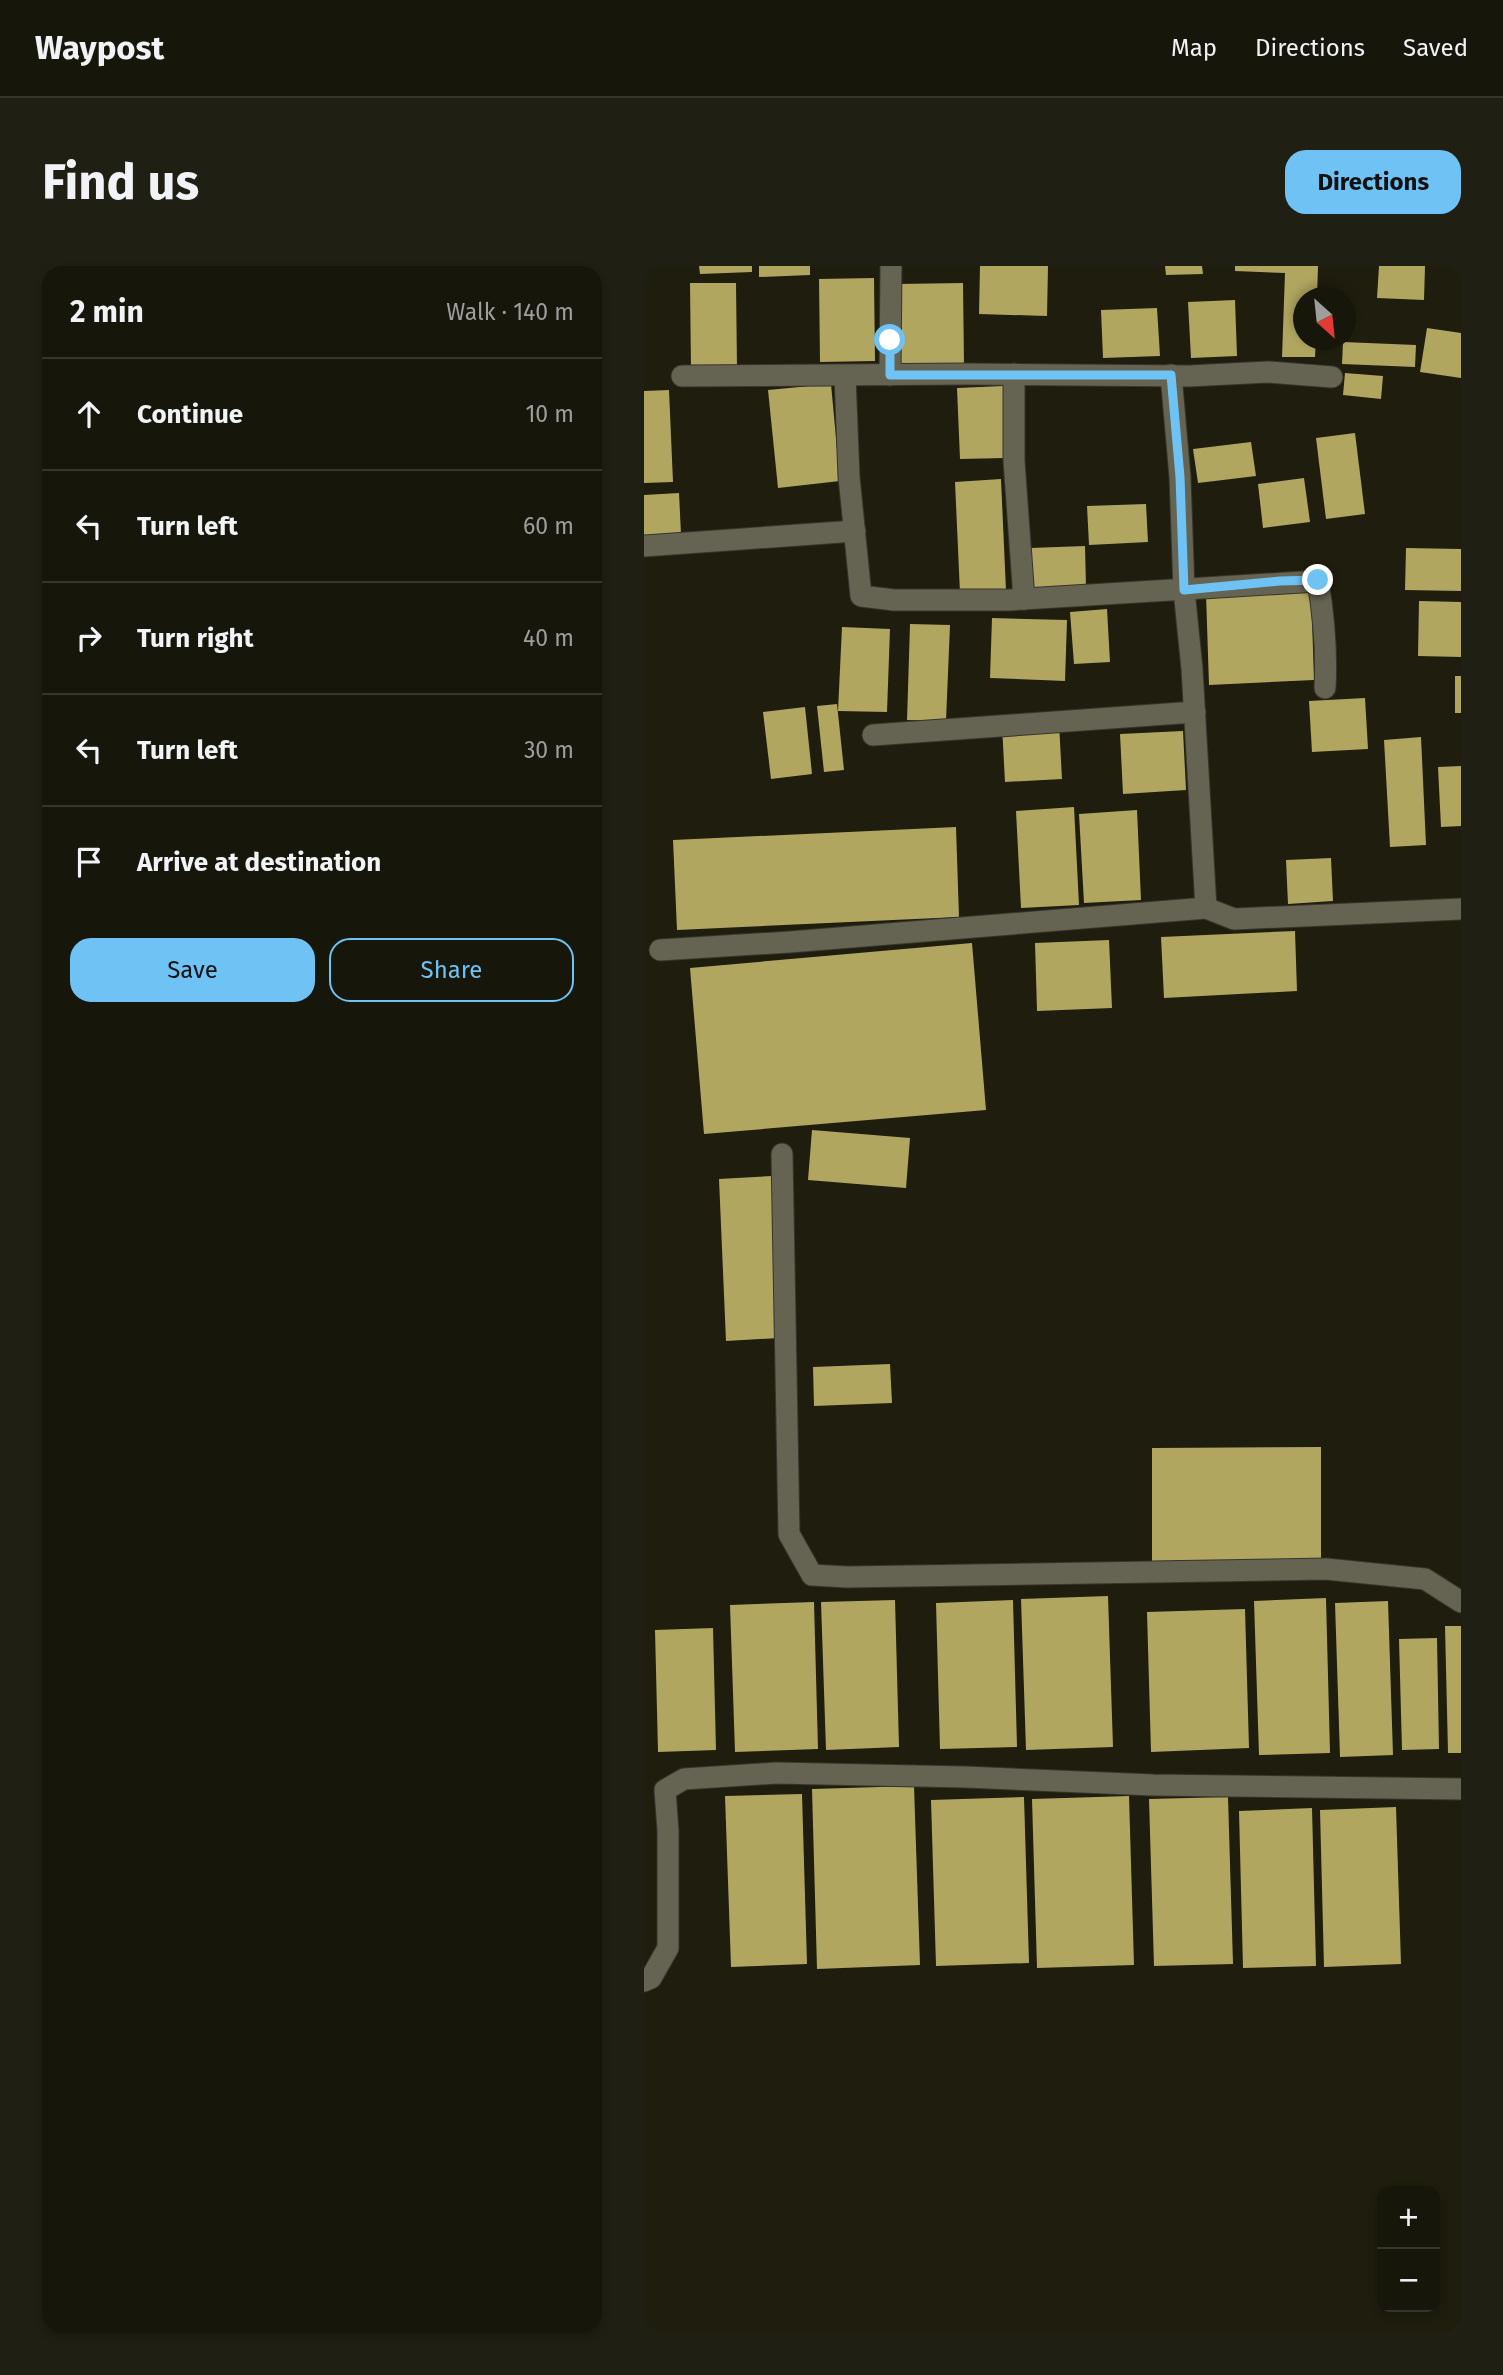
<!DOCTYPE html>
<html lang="en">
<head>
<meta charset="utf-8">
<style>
	:root { --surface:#17160a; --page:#201f13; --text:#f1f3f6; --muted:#9e9f9c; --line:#36352b; --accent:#6fc2f4 }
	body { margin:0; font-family:"Fira Sans",sans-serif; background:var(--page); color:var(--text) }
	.controls { position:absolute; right:21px; bottom:21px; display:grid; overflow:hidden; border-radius:14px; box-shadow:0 4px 10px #0003 }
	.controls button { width:63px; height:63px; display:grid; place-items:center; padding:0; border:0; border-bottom:2px solid var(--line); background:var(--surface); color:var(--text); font:35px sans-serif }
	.compass { position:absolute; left:649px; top:21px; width:63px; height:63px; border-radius:50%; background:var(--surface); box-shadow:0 4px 10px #0003; rotate:153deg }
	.stop { position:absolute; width:21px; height:21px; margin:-16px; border:5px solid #6fc2f4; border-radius:50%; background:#fff }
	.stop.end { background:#6fc2f4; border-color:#fff; box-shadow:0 2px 7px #0008 }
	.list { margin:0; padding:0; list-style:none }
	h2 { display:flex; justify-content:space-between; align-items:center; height:91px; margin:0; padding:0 28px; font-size:30px }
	h2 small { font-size:23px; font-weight:400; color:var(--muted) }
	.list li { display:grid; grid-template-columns:46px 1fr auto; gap:21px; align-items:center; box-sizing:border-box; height:112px; padding:0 28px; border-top:2px solid var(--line) }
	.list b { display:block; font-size:26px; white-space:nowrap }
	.list em { font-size:23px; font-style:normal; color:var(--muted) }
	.actions { display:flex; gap:14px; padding:21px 28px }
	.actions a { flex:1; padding:16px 0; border:2px solid var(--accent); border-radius:21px; text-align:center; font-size:24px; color:var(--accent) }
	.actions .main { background:var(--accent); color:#111 }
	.icon { flex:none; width:38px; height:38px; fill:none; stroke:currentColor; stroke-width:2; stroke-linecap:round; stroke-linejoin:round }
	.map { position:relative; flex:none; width:817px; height:2067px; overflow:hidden; border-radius:21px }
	header { display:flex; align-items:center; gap:42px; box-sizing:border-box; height:98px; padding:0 35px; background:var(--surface); border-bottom:2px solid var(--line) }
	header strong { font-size:33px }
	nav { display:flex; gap:38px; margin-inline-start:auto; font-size:24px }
	.intro { display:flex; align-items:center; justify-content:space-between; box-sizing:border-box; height:168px; padding:0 42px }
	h1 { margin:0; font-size:49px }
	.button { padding:18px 32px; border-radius:21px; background:var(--accent); color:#111; font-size:24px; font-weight:700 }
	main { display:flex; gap:42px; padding:0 42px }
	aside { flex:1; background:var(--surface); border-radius:21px; box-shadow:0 4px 10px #0003 }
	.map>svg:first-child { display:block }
</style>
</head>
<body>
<header>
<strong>Waypost</strong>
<nav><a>Map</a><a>Directions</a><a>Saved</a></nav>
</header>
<div class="intro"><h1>Find us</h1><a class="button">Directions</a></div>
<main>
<aside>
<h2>2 min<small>Walk · 140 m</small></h2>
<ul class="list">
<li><svg class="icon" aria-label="ahead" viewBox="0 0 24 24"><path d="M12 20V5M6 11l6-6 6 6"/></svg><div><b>Continue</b></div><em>10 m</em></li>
<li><svg class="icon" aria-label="left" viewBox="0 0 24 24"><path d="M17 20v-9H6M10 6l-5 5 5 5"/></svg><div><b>Turn left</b></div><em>60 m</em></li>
<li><svg class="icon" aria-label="right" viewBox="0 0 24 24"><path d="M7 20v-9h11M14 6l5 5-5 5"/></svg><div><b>Turn right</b></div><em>40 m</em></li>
<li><svg class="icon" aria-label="left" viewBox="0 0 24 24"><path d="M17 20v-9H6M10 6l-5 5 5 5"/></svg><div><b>Turn left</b></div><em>30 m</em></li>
<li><svg class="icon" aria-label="arrive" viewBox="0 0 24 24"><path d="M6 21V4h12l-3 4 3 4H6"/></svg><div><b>Arrive at destination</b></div></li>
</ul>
<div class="actions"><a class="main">Save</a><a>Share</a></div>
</aside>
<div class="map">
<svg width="817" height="2067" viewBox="0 0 817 2067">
	<rect width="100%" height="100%" fill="#1f1d0d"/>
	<!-- building -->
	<g fill="#b0a660">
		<path d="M55,0H108V6L56,8Z"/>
		<path d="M115,0H166V9L115,11Z"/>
		<path d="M336,0H404L403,50L335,48Z"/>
		<path d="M521,0H558L559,8L522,9Z"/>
		<path d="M591,0H674L673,32H660V74H672L671,91H638L641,7L591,5Z"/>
		<path d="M735,0H781L780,34L733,32Z"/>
		<path d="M230,12L231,95L176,96L175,13Z"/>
		<path d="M46,17H92L93,103L47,104Z"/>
		<path d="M319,17L320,99L253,100L252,18Z"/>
		<path d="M591,34L593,90L547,92L544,36Z"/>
		<path d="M513,42L516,90L459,92L457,44Z"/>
		<path d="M783,62L817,67V112L776,106Z"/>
		<path d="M699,76L772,79L771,101L698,98Z"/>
		<path d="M701,107L739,110L737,133L699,129Z"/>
		<path d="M187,118L196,215L134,222L124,124Z"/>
		<path d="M359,120L361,192L316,193L313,122Z"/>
		<path d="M25,124L29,216L0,217V125Z"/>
		<path d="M711,167L721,248L682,253L672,172Z"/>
		<path d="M607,176L612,210L554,217L549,183Z"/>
		<path d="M660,212L666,256L619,262L614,218Z"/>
		<path d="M357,213L362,325L316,327L311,216Z"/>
		<path d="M35,227L37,268L0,271V229Z"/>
		<path d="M502,238L504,276L445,279L443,240Z"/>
		<path d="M441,280L442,321L388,323L386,282Z"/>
		<path d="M762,282L817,283V325L761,324Z"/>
		<path d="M667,323L670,414L565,419L562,328Z"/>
		<path d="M775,335L817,336V391L774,390Z"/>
		<path d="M463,343L466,396L430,398L426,346Z"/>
		<path d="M348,352L423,354L421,415L346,412Z"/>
		<path d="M266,358L306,359L302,455L263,454Z"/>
		<path d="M198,361L246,363L243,446L194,445Z"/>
		<rect x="811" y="410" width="6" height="37"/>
		<path d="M721,432L724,483L668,486L665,435Z"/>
		<path d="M193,438L200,504L180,506L173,440Z"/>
		<path d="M161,441L168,508L127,513L119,446Z"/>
		<path d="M415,457L418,513L361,516L358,460Z"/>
		<path d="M539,465L542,524L479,528L476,468Z"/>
		<path d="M777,471L782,579L746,581L740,474Z"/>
		<path d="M817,500V560L797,561L794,501Z"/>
		<path d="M430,541L435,639L377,642L372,545Z"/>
		<path d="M493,544L497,634L440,637L435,548Z"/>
		<path d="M312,561L315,651L33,664L29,574Z"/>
		<path d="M687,592L689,635L644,638L642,594Z"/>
		<path d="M651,665L653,725L520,732L517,671Z"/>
		<path d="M465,674L468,742L393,745L391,677Z"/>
		<path d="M328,677L342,844L60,868L46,702Z"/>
		<path d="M168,864L266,872L262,922L164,914Z"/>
		<path d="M128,910L135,1072L82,1075L75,913Z"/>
		<path d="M246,1098L248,1137L170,1140L169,1101Z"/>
		<path d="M677,1181V1294L508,1295V1182Z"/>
		<path d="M464,1330L469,1481L382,1484L377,1333Z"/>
		<path d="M682,1332L686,1487L615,1489L610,1335Z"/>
		<path d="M251,1334L255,1481L182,1484L177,1336Z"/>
		<path d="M369,1334L373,1481L296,1483L292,1337Z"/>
		<path d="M744,1335L749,1489L696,1491L691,1337Z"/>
		<path d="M170,1336L174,1483L91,1486L86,1339Z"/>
		<path d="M601,1343L605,1482L507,1486L503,1346Z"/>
		<path d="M801,1360H817V1487H804Z"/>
		<path d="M69,1362L72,1484L14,1486L11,1364Z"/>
		<path d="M793,1372L795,1483L758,1484L755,1373Z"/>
		<path d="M270,1520L276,1699L173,1703L168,1523Z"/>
		<path d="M158,1528L163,1698L87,1701L81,1530Z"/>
		<path d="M485,1530L490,1699L393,1702L388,1533Z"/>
		<path d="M380,1531L385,1697L292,1700L287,1534Z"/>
		<path d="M584,1531L589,1698L510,1700L505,1533Z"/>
		<path d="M752,1541L757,1698L680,1701L676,1544Z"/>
		<path d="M668,1542L672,1700L599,1702L595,1545Z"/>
	</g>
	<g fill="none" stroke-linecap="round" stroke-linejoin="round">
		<!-- minor casing -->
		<g stroke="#37362e" stroke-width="23">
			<g id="minor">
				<path d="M370,108V195L380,333"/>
				<path d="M246,109L247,0"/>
				<path d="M527,109L536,211L540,324L548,403L562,642"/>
				<path d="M38,110L321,108L545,110L624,106L688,111"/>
				<path d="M201,110L205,211L217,330L250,334H365L674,315C680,351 683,385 681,422"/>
				<path d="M0,280L211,265"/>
				<path d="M229,469L551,446"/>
				<path d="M16,684L146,676L562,642L590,653L817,643"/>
				<path d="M138,888L145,1268L168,1309L203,1311L682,1303L781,1313L817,1336"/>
				<path d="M0,1715L7,1712L24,1682V1565L21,1524L40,1513L132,1507L321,1511L509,1519L817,1523"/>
			</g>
		</g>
		<!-- minor -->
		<use href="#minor" stroke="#656351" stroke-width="21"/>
	</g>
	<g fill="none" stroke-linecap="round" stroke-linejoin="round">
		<!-- route -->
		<path stroke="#6fc2f4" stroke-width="9" d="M246,74V109H527L536,211L540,324L636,315L674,314"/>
	</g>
</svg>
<div class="controls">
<button>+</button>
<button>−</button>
</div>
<svg class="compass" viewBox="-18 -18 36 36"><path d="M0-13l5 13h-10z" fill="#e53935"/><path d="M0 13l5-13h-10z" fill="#9e9f9c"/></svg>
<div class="stop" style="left:246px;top:74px"></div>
<div class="stop end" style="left:674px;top:314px"></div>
</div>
</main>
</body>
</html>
